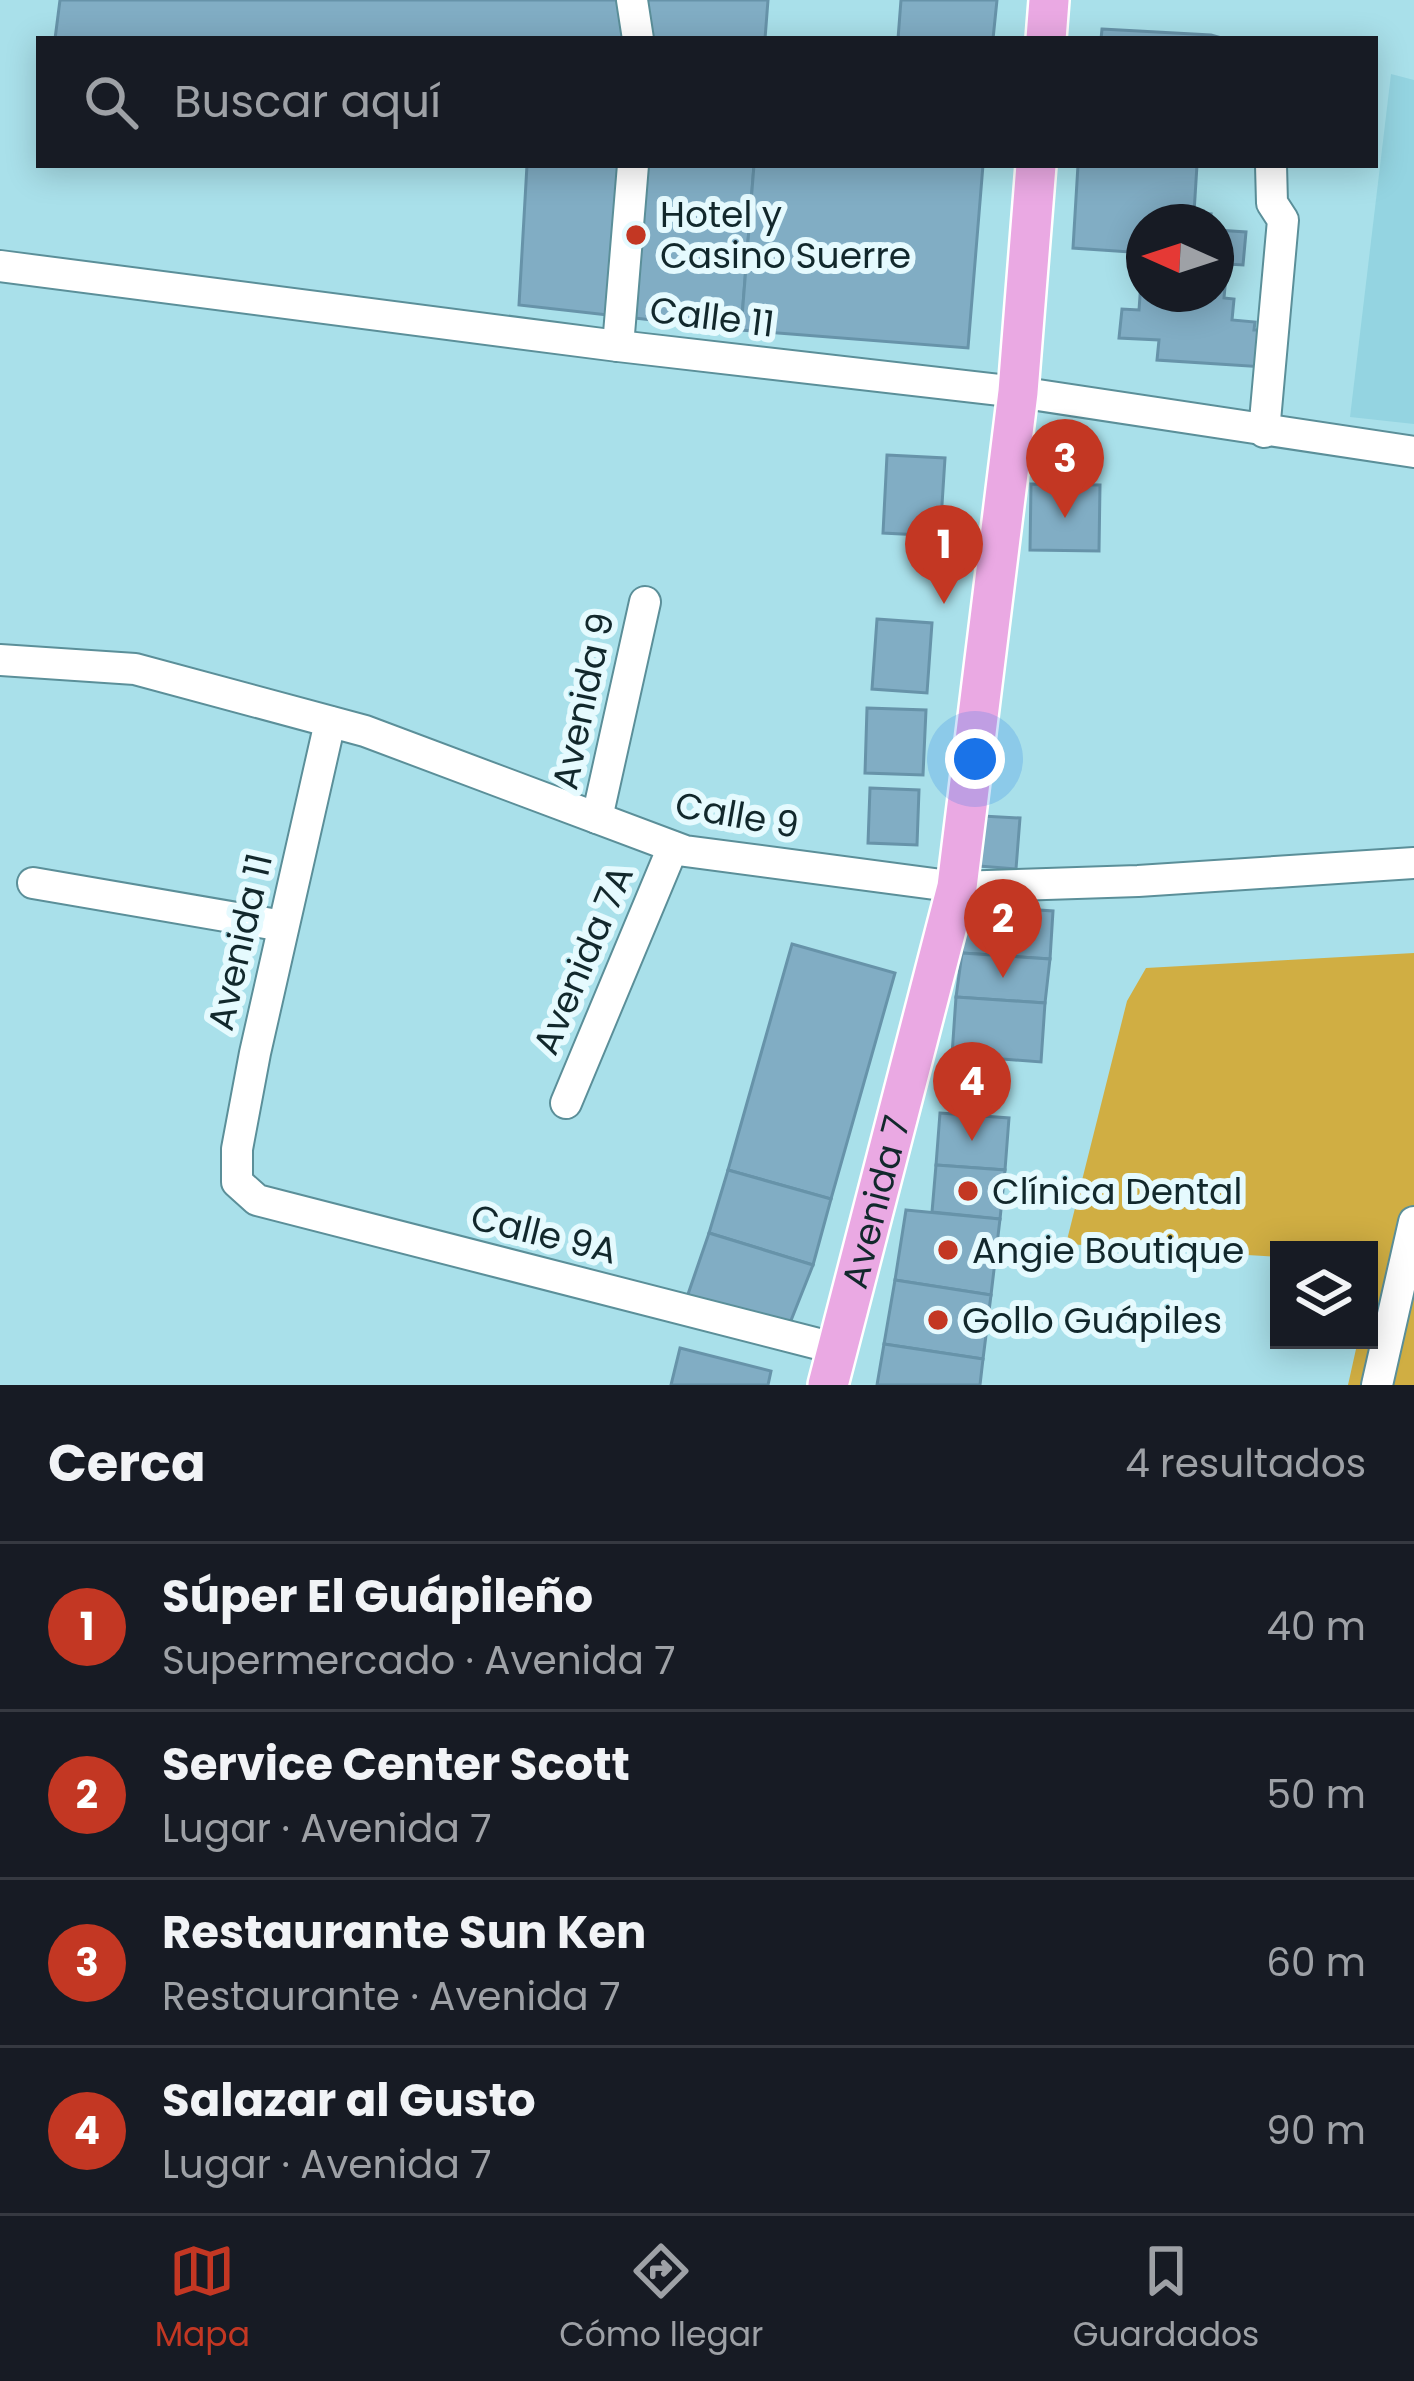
<!DOCTYPE html>
<html lang="es">
<head>
<meta charset="utf-8">
<style>
	:root { --surface:#171b24; --page:#242831; --text:#f1f3f6; --muted:#9ea1a6; --line:#363941; --accent:#c33723 }
	body { margin:0; font-family:Poppins,sans-serif; background:var(--page); color:var(--text) }
	.controls { position:absolute; right:36px; bottom:36px; display:grid; overflow:hidden; border-radius:0px; box-shadow:0 6px 30px #0003 }
	.controls button { width:108px; height:108px; display:grid; place-items:center; padding:0; border:0; border-bottom:3px solid var(--line); background:var(--surface); color:var(--text); font:60px sans-serif }
	.compass { position:absolute; left:1126px; top:204px; width:108px; height:108px; border-radius:50%; background:var(--surface); box-shadow:0 6px 30px #0003; rotate:273deg }
	.you { position:absolute; left:975px; top:759px; width:42px; height:42px; margin:-30px; border:9px solid #fff; border-radius:50%; background:#1a73e8; box-shadow:0 0 0 18px #1a73e833 }
	.badge { display:grid; place-items:center; width:78px; height:78px; border-radius:50%; background:var(--accent); color:#fff; font-size:39px; font-weight:700 }
	.pin { position:absolute; translate:-50% -99px; filter:drop-shadow(0 3px 6px #0008) }
	.pin::after { content:''; position:absolute; top:63px; width:42px; height:36px; background:inherit; clip-path:polygon(0 0,100% 0,50% 100%) }
	.list { margin:0; padding:0; list-style:none }
	h2 { display:flex; justify-content:space-between; align-items:center; height:156px; margin:0; padding:0 48px; font-size:51px }
	h2 small { font-size:39px; font-weight:400; color:var(--muted) }
	.list li { display:grid; grid-template-columns:78px 1fr auto; gap:36px; align-items:center; box-sizing:border-box; height:168px; padding:0 48px; border-top:3px solid var(--line) }
	.list b { display:block; font-size:45px; white-space:nowrap }
	.list p { margin:0; font-size:39px; white-space:nowrap; color:var(--muted) }
	.list em { font-size:39px; font-style:normal; color:var(--muted) }
	.icon { flex:none; width:66px; height:66px; fill:none; stroke:currentColor; stroke-width:2; stroke-linecap:round; stroke-linejoin:round }
	.map { position:relative; flex:none; width:1414px; height:1385px; overflow:hidden }
	.search { position:absolute; background:var(--surface); box-shadow:0 6px 30px #0003; left:36px; right:36px; top:36px; height:132px; display:flex; align-items:center; gap:30px; box-sizing:border-box; padding:0 42px; border-radius:0px; color:var(--muted); font-size:45px }
	.sheet { height:828px; background:var(--surface) }
	nav { display:flex; justify-content:space-around; align-items:center; box-sizing:border-box; height:168px; border-top:3px solid var(--line); background:var(--surface); font-size:33px; color:var(--muted) }
	nav a { display:grid; justify-items:center; gap:6px }
	nav .on { color:var(--accent) }
	.map>svg:first-child { display:block }
</style>
</head>
<body>
<div class="map">
<svg width="1414" height="1385" viewBox="0 0 1414 1385">
	<rect width="100%" height="100%" fill="#a9e0ea"/>
	<!-- built -->
	<path fill="#94d4e1" d="M1391,74L1414,80V424L1350,417Z"/>
	<!-- green -->
	<path fill="#d0ae43" d="M1414,953V1385H1348L1358,1340H1369V1292L1375,1264L1369,1263V1250H1279V1257L1066,1244L1127,1001L1146,968Z"/>
	<!-- building -->
	<g fill="#81adc4" stroke="#6793a9" stroke-width="3">
		<path d="M60,0H768L765,39H55Z"/>
		<path d="M901,0H997L993,39H898Z"/>
		<path d="M1102,29L1211,35L1225,39H1101Z"/>
		<path d="M527,165H754L741,330L519,305Z"/>
		<path d="M754,165H983L968,348L741,330Z"/>
		<path d="M1078,165H1197L1194,213L1211,214L1210,222H1144V253L1073,248Z"/>
		<path d="M1216,230L1246,232L1243,265L1227,264L1224,298L1234,299L1232,320L1255,322L1254,330H1268L1264,367L1157,360L1159,340L1119,338L1122,309L1139,310L1141,282L1144,294H1216Z"/>
		<path d="M887,455L945,458L940,536L883,533Z"/>
		<path d="M1031,484L1100,485L1099,551L1030,550Z"/>
		<path d="M877,619L932,623L927,693L872,689Z"/>
		<path d="M867,708L926,710L923,775L865,773Z"/>
		<path d="M870,788L919,790L917,845L868,843Z"/>
		<path d="M982,816L1020,818L1016,869L979,866Z"/>
		<path d="M966,905L1053,911L1050,959L962,953Z"/>
		<path d="M792,944L895,973L831,1199L728,1170Z"/>
		<path d="M962,953L1050,959L1045,1003L956,997Z"/>
		<path d="M956,997L1045,1003L1041,1062L952,1055Z"/>
		<path d="M940,1113L1009,1118L1005,1170L936,1165Z"/>
		<path d="M936,1165L1005,1170L1000,1219L932,1212Z"/>
		<path d="M728,1170L831,1199L813,1265L709,1233Z"/>
		<path d="M906,1210L1000,1219L991,1295L895,1280Z"/>
		<path d="M709,1233L813,1265L788,1328L686,1300Z"/>
		<path d="M895,1280L991,1295L983,1359L884,1344Z"/>
		<path d="M884,1344L983,1359L980,1385H877Z"/>
		<path d="M680,1348L771,1371L768,1385H671Z"/>
	</g>
	<g fill="none" stroke-linecap="round" stroke-linejoin="round">
		<!-- minor casing -->
		<g stroke="#5b8f99" stroke-width="34">
			<g id="minor">
				<path d="M632,0L638,39"/>
				<path d="M0,266L618,346L1018,392L1414,452"/>
				<path d="M618,346L633,165"/>
				<path d="M1264,432L1283,220L1272,203L1271,165"/>
				<path d="M0,660L135,669L365,731L685,851L957,887L1138,881L1414,863"/>
				<path d="M330,722L255,1053L237,1149V1182L257,1200L838,1349"/>
				<path d="M597,818L645,602"/>
				<path d="M33,883L283,926"/>
				<path d="M566,1103L673,847"/>
				<path d="M1377,1385L1414,1222"/>
			</g>
		</g>
		<!-- major casing -->
		<g stroke="#fff" stroke-width="44">
			<g id="major">
				<path d="M1046,39L1049,0"/>
				<path id="s1" d="M828,1385L957,887L1018,392L1036,165"/>
			</g>
		</g>
		<!-- minor -->
		<use href="#minor" stroke="#fff" stroke-width="30"/>
		<!-- major -->
		<use href="#major" stroke="#eaa9e3" stroke-width="39"/>
	</g>
	<!-- markers -->
	<g fill="#c33723" stroke="#e5fafe" stroke-width="4.5">
		<circle cx="636" cy="235" r="12"/>
		<circle cx="968" cy="1191" r="12"/>
		<circle cx="948" cy="1250" r="12"/>
		<circle cx="938" cy="1320" r="12"/>
	</g>
	<g text-anchor="middle" dominant-baseline="central" stroke-width="12" stroke-linejoin="round" paint-order="stroke">
		<!-- poi labels -->
		<g font-size="36" fill="#12282c" stroke="#e5fafe" text-anchor="start">
			<text x="660" y="214">Hotel y<tspan x="660" dy="41">Casino Suerre</tspan></text>
			<text x="992" y="1191">Clínica Dental</text>
			<text x="972" y="1250">Angie Boutique</text>
			<text x="962" y="1320">Gollo Guápiles</text>
		</g>
		<!-- street labels -->
		<g font-size="36" fill="#12282c" stroke="#e5fafe">
			<text transform="translate(712 317) rotate(7)">Calle 11</text>
			<text transform="translate(583 701) rotate(-78)">Avenida 9</text>
			<text transform="translate(737 815) rotate(10)">Calle 9</text>
			<text transform="translate(240 942) rotate(-77)">Avenida 11</text>
			<text transform="translate(583 960) rotate(-67)">Avenida 7A</text>
			<text stroke="none"><textPath href="#s1" startOffset="189">Avenida 7</textPath></text>
			<text transform="translate(544 1234) rotate(14)">Calle 9A</text>
		</g>
	</g>
</svg>
<div class="controls">
<button><svg class="icon" aria-label="layers" viewBox="0 0 24 24"><path d="M12 4l9 5-9 5-9-5zM3 14l9 5 9-5"/></svg></button>
</div>
<svg class="compass" viewBox="-18 -18 36 36"><path d="M0-13l5 13h-10z" fill="#e53935"/><path d="M0 13l5-13h-10z" fill="#9ea1a6"/></svg>
<div class="you"></div>
<div class="pin badge" style="left:944px;top:604px">1</div>
<div class="pin badge" style="left:1003px;top:978px">2</div>
<div class="pin badge" style="left:1065px;top:518px">3</div>
<div class="pin badge" style="left:972px;top:1141px">4</div>
<div class="search"><svg class="icon" aria-label="search" viewBox="0 0 24 24"><circle cx="10" cy="10" r="6"/><path d="M15 15l6 6"/></svg>Buscar aquí</div>
</div>
<section class="sheet">
<h2>Cerca<small>4 resultados</small></h2>
<ul class="list">
<li><span class="badge">1</span><div><b>Súper El Guápileño</b><p>Supermercado · Avenida 7</p></div><em>40 m</em></li>
<li><span class="badge">2</span><div><b>Service Center Scott</b><p>Lugar · Avenida 7</p></div><em>50 m</em></li>
<li><span class="badge">3</span><div><b>Restaurante Sun Ken</b><p>Restaurante · Avenida 7</p></div><em>60 m</em></li>
<li><span class="badge">4</span><div><b>Salazar al Gusto</b><p>Lugar · Avenida 7</p></div><em>90 m</em></li>
</ul>
</section>
<nav>
<a class="on"><svg class="icon" aria-label="map" viewBox="0 0 24 24"><path d="M3 6l6-2 6 2 6-2v14l-6 2-6-2-6 2zM9 4v14M15 6v14"/></svg>Mapa</a>
<a><svg class="icon" aria-label="directions" viewBox="0 0 24 24"><path d="M12 3l9 9-9 9-9-9zM9 14v-3h6M13 9l2 2-2 2"/></svg>Cómo llegar</a>
<a><svg class="icon" aria-label="saved" viewBox="0 0 24 24"><path d="M7 4h10v16l-5-4-5 4z"/></svg>Guardados</a>
</nav>
</body>
</html>
